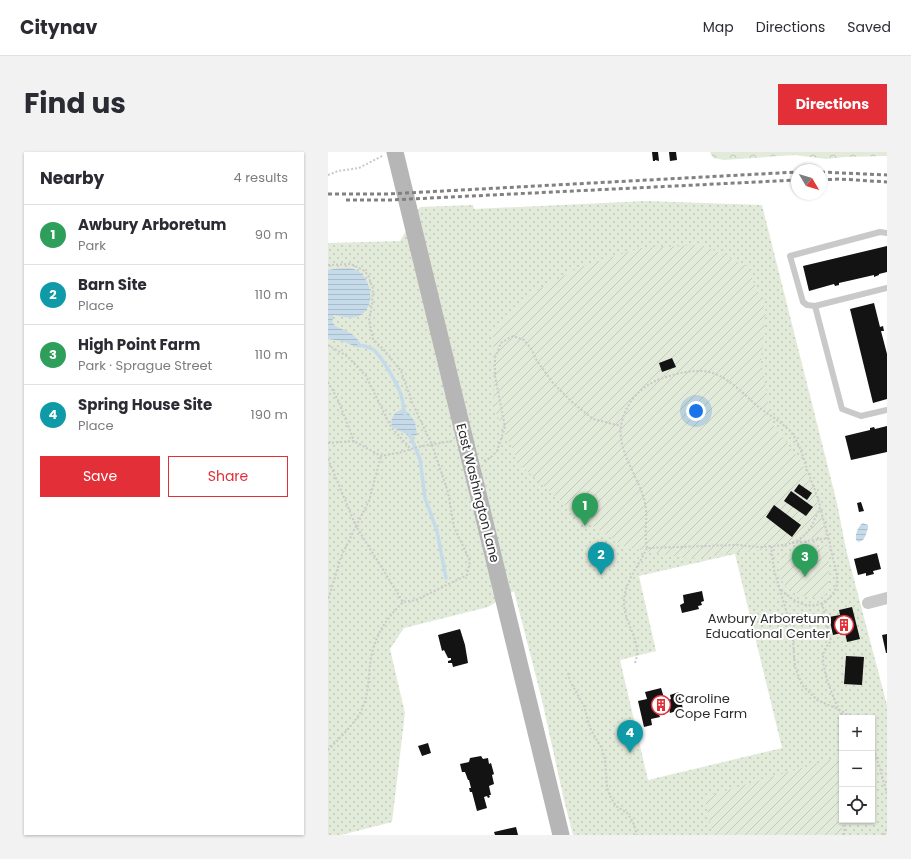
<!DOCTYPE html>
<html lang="en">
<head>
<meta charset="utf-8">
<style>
	:root { --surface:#fff; --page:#f2f2f3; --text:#2b2b33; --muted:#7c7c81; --line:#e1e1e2; --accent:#e22f38 }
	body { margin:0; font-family:Poppins,sans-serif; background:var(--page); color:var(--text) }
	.controls { position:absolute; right:12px; bottom:12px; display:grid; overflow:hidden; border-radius:0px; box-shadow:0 1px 3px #0004 }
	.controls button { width:36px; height:36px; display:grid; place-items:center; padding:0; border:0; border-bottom:1px solid var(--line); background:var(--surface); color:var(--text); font:20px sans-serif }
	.compass { position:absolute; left:463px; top:12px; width:36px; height:36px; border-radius:50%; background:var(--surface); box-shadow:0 1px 3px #0004; rotate:128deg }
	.you { position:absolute; left:368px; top:259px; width:14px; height:14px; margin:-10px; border:3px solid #fff; border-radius:50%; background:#1a73e8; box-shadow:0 0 0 6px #1a73e833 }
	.badge { display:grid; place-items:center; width:26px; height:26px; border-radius:50%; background:var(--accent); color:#fff; font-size:13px; font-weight:700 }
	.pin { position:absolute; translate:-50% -33px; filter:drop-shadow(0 1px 2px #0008) }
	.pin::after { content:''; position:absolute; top:21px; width:14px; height:12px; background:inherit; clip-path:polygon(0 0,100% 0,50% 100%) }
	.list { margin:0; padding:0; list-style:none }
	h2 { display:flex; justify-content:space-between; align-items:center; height:52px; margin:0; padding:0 16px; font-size:17px }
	h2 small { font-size:13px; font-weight:400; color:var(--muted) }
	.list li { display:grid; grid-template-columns:26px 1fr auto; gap:12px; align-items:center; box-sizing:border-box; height:60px; padding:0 16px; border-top:1px solid var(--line) }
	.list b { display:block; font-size:15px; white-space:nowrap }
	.list p { margin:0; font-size:13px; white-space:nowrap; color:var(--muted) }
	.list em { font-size:13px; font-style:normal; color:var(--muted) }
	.actions { display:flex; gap:8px; padding:12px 16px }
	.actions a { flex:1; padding:9px 0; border:1px solid var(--accent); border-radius:0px; text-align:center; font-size:14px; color:var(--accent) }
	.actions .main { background:var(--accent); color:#fff }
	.icon { flex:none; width:22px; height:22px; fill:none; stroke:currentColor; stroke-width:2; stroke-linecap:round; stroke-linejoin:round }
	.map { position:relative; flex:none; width:559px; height:683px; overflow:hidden; border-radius:0px }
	header { display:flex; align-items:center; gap:24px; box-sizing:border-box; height:56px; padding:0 20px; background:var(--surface); border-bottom:1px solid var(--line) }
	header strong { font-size:19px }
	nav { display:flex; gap:22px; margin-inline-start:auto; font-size:14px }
	.intro { display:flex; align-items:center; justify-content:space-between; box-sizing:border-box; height:96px; padding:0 24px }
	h1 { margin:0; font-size:28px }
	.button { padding:10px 18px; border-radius:0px; background:var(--accent); color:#fff; font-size:14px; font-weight:700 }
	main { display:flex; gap:24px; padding:0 24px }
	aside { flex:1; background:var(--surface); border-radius:0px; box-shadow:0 1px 3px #0004 }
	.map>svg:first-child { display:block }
</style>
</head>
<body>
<header>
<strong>Citynav</strong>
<nav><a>Map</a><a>Directions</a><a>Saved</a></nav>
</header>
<div class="intro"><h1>Find us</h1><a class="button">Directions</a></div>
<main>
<aside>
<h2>Nearby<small>4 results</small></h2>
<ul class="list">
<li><span class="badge" style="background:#2e9e5b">1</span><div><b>Awbury Arboretum</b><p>Park</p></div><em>90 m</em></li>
<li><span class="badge" style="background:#0f9aa8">2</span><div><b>Barn Site</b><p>Place</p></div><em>110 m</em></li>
<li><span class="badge" style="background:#2e9e5b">3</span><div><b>High Point Farm</b><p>Park · Sprague Street</p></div><em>110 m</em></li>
<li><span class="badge" style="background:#0f9aa8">4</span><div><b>Spring House Site</b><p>Place</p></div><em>190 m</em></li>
</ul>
<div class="actions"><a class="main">Save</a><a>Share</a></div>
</aside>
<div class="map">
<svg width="559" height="683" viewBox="0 0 559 683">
	<defs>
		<pattern id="grass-dots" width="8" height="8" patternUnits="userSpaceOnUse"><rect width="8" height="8" fill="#e2eada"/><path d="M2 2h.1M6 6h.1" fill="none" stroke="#c2c9bb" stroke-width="1.8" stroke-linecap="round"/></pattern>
		<pattern id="forest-crowns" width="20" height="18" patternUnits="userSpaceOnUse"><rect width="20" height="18" fill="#e2eada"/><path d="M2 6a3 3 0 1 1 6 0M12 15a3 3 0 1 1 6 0" fill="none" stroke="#c2c9bb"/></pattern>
		<pattern id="garden-furrows" width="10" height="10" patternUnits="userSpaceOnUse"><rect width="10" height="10" fill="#e2eada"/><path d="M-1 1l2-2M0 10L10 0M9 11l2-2" fill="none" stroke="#c2c9bb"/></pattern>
		<pattern id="water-rules" width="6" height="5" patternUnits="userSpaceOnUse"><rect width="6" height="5" fill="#c6dbea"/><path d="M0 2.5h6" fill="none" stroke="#aabcc9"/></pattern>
	</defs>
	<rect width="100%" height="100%" fill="#fff"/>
	<!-- grass -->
	<path fill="url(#grass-dots)" fill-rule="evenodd" d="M318,49L434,53L509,351L518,397L559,553V683H245L236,648L213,544L186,439L160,455L76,476L62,497L77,561L64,670L13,683H0V91L72,89L92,55L145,53L146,57ZM407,402L454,596L320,628L292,508L328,499L311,424ZM514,566H544V668H514Z"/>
	<!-- forest -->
	<path fill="url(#forest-crowns)" d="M382,0H559V4L516,5L498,7L466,3L396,8L385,6Z"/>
	<!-- garden -->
	<g fill="url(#garden-furrows)">
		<path d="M375,93L419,114L438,159L433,208L444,271L474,311L489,345L499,382L455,395L361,407L297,395L252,366L191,312L166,256L165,177L197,145L250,116L312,96Z"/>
		<path d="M500,394C500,409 504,426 498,441C494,453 460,440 455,431C450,423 452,412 453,404L491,395Z"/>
		<path d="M514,604V611L512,612L514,617V683H385L376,645Z"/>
	</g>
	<!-- water -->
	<g fill="url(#water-rules)">
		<path d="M6,117C13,117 21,115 28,118C45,126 49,160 28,165C20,167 13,164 6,163C0,175 14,176 20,180C25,182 29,186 32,191L31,196L14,189L0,187V118Z"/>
		<path d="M73,258L80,260L87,270L89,283L81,286L78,282L64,275C62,267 65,261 73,258Z"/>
		<path d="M535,371L540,373C541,375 537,386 535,388L531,390L528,388C527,382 530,374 535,371Z"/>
	</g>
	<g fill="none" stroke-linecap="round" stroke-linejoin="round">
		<!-- stream -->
		<g stroke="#c6dbea" stroke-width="3.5">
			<path d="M31,193C36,194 42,195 46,198C55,207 69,231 73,243C75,249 75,255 77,262"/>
			<path d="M81,281L92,307L97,346L109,379L118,426"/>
		</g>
	</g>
	<!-- building -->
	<g fill="#131313">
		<path d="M324,0H330L331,9L327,8V9H325Z"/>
		<path d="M341,0H348L349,8L342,9Z"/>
		<path d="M559,94V120L551,122V123L546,125V123L511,131V133L507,134L506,132L481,139L475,114Z"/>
		<path d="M546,151L552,175L555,174L556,179H553L559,202V247L545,251L522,157Z"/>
		<path d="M344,206L348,215L334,220L331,211Z"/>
		<path d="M559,274V300L523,308L517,284L542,278V276L546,275L547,277Z"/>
		<path d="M471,332L484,341L479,348L466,339Z"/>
		<path d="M463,339L485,355L478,364L456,349Z"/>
		<path d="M533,350L536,359L531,360L529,351Z"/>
		<path d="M446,353L473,373L464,385L438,365Z"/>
		<path d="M549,401L553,417L545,419L546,422L538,424V421L530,423L526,407Z"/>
		<path d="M374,439L376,449L373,450L374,453L370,454L371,457L354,461L352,453L356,451L355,443Z"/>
		<path d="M524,455L532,487L519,490L517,480L505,483L501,465L512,463L511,458Z"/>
		<path d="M132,477L137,493L140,511L125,515L124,511H120V509L123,508V506H120L116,498L114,499L110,483Z"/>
		<path d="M559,482V501H558L554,483Z"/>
		<path d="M518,504L536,505L534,533L516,532Z"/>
		<path d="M333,536L337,549L343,547L342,543L351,540L355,557L342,561L341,557L340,558L341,560L335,561L334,559L330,560L332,565L323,567L324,573L316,575L310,549L319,547L317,540Z"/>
		<path d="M100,591L103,601L94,604L90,594Z"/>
		<path d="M153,604L155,607L160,606L161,612L163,611L166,622L164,623L166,632L161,634L163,643H161L162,645L160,646L159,644L156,645L159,656L149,659L144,640H142L141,636H143L141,628H140L137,620H134L132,612L141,610L142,606Z"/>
		<path d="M188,675L190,683H167L166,680Z"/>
	</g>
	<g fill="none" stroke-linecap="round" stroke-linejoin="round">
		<!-- path -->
		<g stroke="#c9c9c9" stroke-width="2" stroke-dasharray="2 2" stroke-linecap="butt">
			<path d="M0,23L10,19L31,16L54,4"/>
			<path d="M0,113L23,112L35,118L40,123L45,137L44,153L41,168L45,187L56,198L73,219L84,250L104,293L120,340L126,375L142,409L139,423L88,448L75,450L28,374L13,405L0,448"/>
			<path d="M0,193L19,204L38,224L63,275L83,297"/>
			<path d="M0,230L10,248L26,289"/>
			<path d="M0,291L26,289L53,304L74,300L89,295L124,289"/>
			<path d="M0,307L28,374L41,349L53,304"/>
			<path d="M156,309L162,306L169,299L177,275L167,224V206L173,191L185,184L196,188L204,198L209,209L225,231L244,250L265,267L293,274"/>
			<path d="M464,391L501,386"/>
			<path d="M319,396C316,380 320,366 317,351C312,327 289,299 293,274C297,251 313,233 335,226C350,221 369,216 385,221C403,227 418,245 433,257C443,264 453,270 462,279C471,290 475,304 479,317C481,324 492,349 492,355C491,358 489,363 487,366C480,387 463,394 443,394L446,418L464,478L467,515L474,533L489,548L512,558L524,566"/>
			<path d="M453,438C465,448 476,457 492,452C500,449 508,440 509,432C510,424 507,415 505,407C502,390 497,373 492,356"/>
			<path d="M494,451L503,489C500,493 497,496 496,500C491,515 508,552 515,566"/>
			<path d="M307,511C315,489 296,473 296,450C296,431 311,413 319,396L409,393L432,395L443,394"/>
			<path d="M240,521L242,529L256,554L262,576L274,597L277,607L279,635L282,644L288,654L299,661L305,670L309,683"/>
			<path d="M544,594L551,613L559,642"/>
			<path d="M0,598C8,590 27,571 32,561C43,540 39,523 44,502C48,481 60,465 75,450"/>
			<path d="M516,683L517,668"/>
			<path d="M556,683L559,675"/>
		</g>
		<!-- lane -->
		<g stroke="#c9c9c9" stroke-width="6">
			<path d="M559,81L552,80L462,104L475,150L479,153L487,154L559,136"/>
			<path d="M487,154L514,257L533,264L559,258"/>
		</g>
		<!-- street -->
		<path stroke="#c9c9c9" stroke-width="12" d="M540,451L559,446"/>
		<!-- secondary -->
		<path stroke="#b6b6b6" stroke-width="17" d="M67,0L233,683"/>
		<!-- rail -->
		<g stroke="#818181" stroke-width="3" stroke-dasharray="4 3" stroke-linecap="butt">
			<path d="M493,20L559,23"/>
			<path d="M493,28L511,27L559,30"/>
			<path d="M0,42H60L469,20"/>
			<path d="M18,48H62L469,28"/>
		</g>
	</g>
	<!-- icons -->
	<defs>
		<g id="building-ring" transform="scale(1)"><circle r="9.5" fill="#fff" stroke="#e22f38" stroke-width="1.5"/><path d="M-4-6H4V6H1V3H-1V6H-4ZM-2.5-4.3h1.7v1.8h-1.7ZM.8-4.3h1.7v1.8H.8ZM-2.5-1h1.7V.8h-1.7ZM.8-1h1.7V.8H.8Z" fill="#e22f38"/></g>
	</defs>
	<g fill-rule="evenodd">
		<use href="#building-ring" x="516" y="473"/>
		<use href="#building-ring" x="333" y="553"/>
	</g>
	<g text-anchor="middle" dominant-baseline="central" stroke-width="4" stroke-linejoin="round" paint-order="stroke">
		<!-- street labels -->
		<g font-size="13" fill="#2c2c2c" stroke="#fff">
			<text transform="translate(150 341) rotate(76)">East Washington Lane</text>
		</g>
		<!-- poi labels -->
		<g font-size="13" fill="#2c2c2c" stroke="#fff" text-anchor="end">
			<text x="502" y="466">Awbury Arboretum<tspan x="502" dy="15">Educational Center</tspan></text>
			<text x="347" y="546" text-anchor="start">Caroline<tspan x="347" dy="15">Cope Farm</tspan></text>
		</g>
	</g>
</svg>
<div class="controls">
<button>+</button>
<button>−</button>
<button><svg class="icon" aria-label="locate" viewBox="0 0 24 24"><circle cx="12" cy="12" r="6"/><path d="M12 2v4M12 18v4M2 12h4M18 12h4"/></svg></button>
</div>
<svg class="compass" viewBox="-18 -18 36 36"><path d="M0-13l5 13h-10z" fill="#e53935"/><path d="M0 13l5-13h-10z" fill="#7c7c81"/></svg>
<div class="you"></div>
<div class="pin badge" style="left:257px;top:374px;background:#2e9e5b">1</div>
<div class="pin badge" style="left:273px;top:423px;background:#0f9aa8">2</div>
<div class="pin badge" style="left:477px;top:425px;background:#2e9e5b">3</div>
<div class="pin badge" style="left:302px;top:601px;background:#0f9aa8">4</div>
</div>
</main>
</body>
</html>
